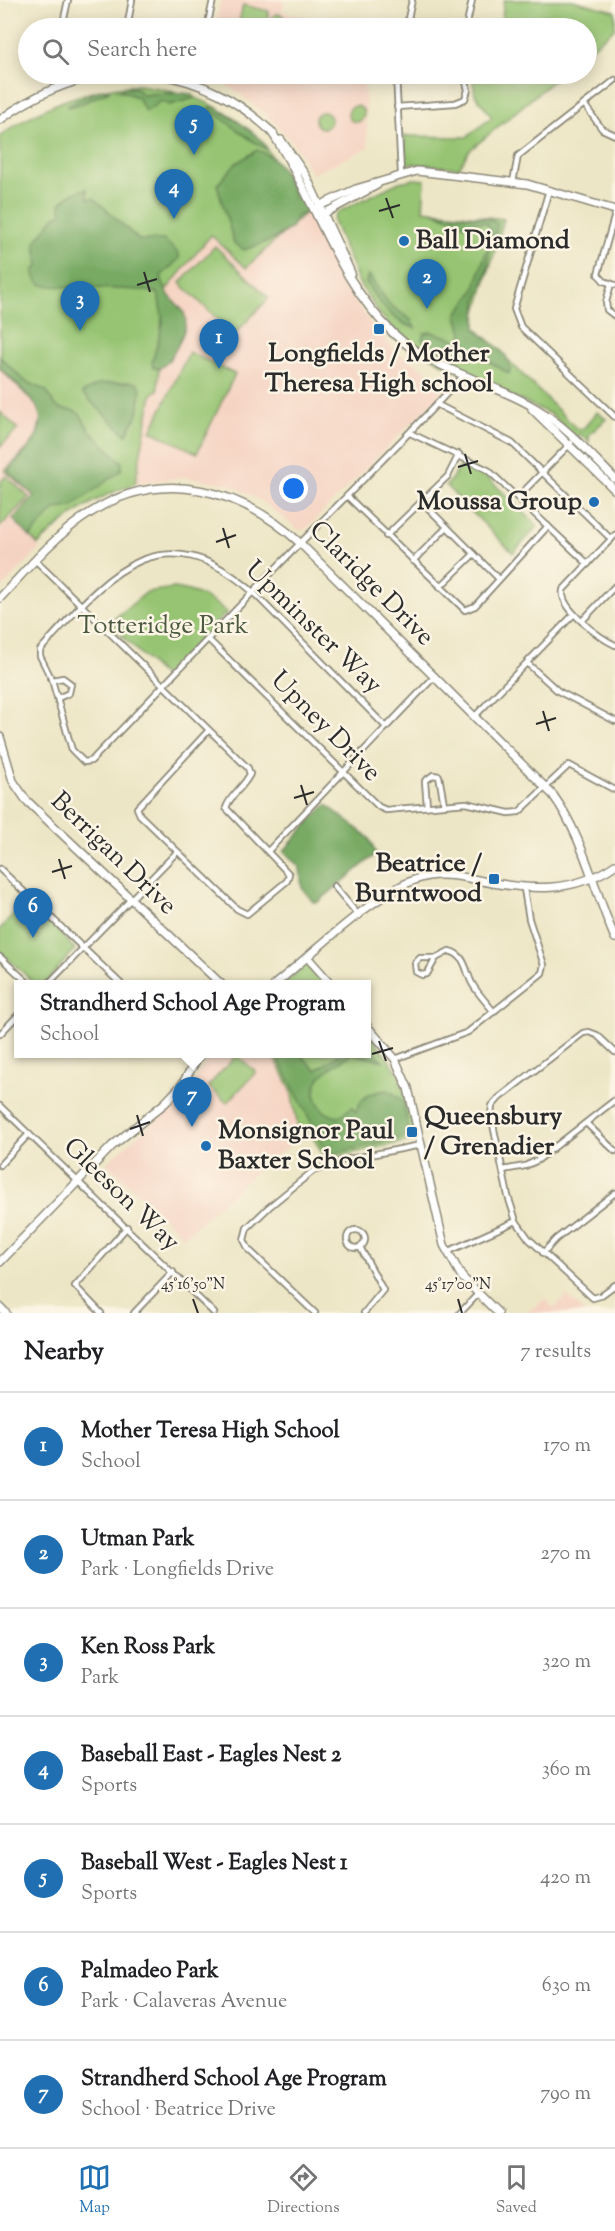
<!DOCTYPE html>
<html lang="en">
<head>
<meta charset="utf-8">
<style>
	:root { --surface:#fff; --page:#f6f6f6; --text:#202124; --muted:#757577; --line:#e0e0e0; --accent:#1f6fb2 }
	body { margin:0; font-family:"Sorts Mill Goudy",serif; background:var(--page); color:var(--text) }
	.you { position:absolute; left:294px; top:489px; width:21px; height:21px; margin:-15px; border:4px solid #fff; border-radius:50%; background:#1a73e8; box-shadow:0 0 0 9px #1a73e833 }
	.badge { display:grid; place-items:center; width:39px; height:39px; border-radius:50%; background:var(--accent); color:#fff; font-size:20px; font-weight:700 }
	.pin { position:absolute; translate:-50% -50px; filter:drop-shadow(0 2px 3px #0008) }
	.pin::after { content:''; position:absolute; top:32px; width:21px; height:18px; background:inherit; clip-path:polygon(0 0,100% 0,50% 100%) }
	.popup { position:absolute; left:14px; top:980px; width:357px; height:78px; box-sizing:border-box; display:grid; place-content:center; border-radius:0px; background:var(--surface); filter:drop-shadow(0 2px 4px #0005); font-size:20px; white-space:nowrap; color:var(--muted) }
	.popup b { font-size:22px; color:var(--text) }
	.popup::after { content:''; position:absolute; left:50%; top:100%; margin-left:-12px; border:12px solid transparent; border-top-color:var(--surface) }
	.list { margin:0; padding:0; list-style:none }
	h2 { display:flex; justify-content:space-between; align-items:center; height:78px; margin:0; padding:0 24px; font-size:26px }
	h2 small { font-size:20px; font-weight:400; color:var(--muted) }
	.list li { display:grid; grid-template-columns:39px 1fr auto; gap:18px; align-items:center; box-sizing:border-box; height:108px; padding:0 24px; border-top:2px solid var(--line) }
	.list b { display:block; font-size:22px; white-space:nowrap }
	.list p { margin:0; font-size:20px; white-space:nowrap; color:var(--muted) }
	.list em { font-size:20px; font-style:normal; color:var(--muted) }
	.icon { flex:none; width:33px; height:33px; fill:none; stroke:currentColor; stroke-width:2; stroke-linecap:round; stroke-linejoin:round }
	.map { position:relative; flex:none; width:615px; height:1313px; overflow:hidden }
	.search { position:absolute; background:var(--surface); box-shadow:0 3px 15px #0003; left:18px; right:18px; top:18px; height:66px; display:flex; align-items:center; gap:15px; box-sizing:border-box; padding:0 21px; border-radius:33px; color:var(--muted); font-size:22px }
	.sheet { height:834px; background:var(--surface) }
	nav { display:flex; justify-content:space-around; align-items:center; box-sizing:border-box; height:84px; border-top:2px solid var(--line); background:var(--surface); font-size:16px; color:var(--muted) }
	nav a { display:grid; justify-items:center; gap:3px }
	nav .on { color:var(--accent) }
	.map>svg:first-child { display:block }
</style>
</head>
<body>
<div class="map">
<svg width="615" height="1313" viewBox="0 0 615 1313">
	<rect width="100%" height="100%" fill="#fcf5e5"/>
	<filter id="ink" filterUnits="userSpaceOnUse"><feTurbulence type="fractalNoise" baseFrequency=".0167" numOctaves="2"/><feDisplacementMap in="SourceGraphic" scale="12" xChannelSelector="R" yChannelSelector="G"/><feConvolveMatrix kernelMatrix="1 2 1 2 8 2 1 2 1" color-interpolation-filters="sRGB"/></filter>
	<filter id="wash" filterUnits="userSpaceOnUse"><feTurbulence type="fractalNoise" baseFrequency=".008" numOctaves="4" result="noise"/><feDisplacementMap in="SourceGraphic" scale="24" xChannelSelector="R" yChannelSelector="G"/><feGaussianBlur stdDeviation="1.35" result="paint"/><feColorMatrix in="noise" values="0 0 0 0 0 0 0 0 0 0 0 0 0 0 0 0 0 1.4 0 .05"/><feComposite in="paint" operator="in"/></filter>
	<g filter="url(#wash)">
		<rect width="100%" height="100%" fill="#ede6c6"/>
		<!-- built -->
		<g fill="#f5d3c2">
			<path d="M221,0H284L282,12L367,28H215Z"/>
			<path d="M208,74H364L368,148L312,174L293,143L267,115L236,91Z"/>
			<path d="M307,211L343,283L377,332L401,355L447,383L445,389L306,529L299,530L263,502L230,484L184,477L135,484L151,394L0,334L211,235L246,268Z"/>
			<path d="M0,368L35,401L41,423L34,496L13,519L40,548L0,590Z"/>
			<path d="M211,1054H273L291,1090L300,1139L264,1164L184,1237L106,1163L172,1106L190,1088Z"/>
			<path d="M567,1295L585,1313H527L545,1299L554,1308Z"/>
		</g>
		<!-- green -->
		<g fill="#96c472" stroke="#60784e" stroke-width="1.5">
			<path d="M504,0H572L615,11V28L587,52L586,28H501Z"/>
			<path d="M243,5L269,11L265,28L255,26L262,28H244L245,24L239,22Z"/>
			<circle cx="278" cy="21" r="7"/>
			<path d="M472,74H561L469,151L459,168L406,163L404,136L467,137L492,117L475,95Z"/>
			<path d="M139,85C231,97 263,134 307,211L246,268L211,235L163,294L158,390L152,394L135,484C95,497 67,516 38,545L15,519L34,496L5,471L35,441L43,412L0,369V136C43,105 86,88 139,85Z"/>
			<circle cx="356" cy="114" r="8"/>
			<circle cx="323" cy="120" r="8"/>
			<path d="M414,179L425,180L423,210L504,219L473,325L577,429H583L597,412L606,419L589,435V442L580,434L576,437L552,415L439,362L397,333L379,313L359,283L333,221L336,213L399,182Z"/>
			<path d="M215,246L269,298L234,335L180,283Z"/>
			<path d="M189,352L235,374L197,453L151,431Z"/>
			<path d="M0,412L18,429L0,447Z"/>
			<path d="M463,463L484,474L538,526L513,553L446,486Z"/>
			<path d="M6,476L29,497L0,527V482Z"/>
			<path d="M174,588C196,591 209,598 227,612L164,677L109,623L147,592Z"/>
			<path d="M27,900L75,949L45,984H35L0,951V929Z"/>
			<path d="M307,963L326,984H284Z"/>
			<path d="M366,1029L398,1072L416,1133L413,1140L326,1159L310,1132L300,1139L291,1090L273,1054H366Z"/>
			<path d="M237,1055L256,1072L227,1103L208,1086Z"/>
		</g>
		<!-- forest -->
		<g fill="#78aa64" stroke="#526a48" stroke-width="1.5">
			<path d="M135,87L143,95C160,93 175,92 192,94L195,98L170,105L161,101L146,112L137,97L118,90Z"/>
			<path d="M102,89L109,91L83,103L68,107L67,105Z"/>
			<path d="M213,106C226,115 262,134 267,149C259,147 217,115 209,108Z"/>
			<path d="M257,150C279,156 289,179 295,199L302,201L307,212L297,216L291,228L272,240L244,250L234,243L217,185L235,164Z"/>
			<path d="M87,189L88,199L94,198L139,240H164L179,254V259L161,276C169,314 201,301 177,347C172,356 167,365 158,369L153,367L152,363L163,323L158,293L141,290L46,286C38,284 34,280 34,271L38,266L35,242L55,216L62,213L60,204C69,194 75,191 87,189Z"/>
			<path d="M432,211L490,219L498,223L494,239L487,223L475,222L468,226Z"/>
			<path d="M489,249L488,268L477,300L476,328C484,339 517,355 509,374L467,348C465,345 458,319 457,314L474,291L486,251Z"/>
			<path d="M368,274L389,304L411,320L415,328C391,321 378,302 366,282Z"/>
			<path d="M431,332L456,339L458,348C446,357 432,350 422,340L424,333Z"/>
			<path d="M0,357L25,381L47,391C60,420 65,403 80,414L90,431L122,462V469L119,472L71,507L55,509L30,537L13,519L34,496L8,471C57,421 48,412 0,368Z"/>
			<path d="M129,382L137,383L141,388L138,414L126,435L82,393L99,384Z"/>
			<path d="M327,805L369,838L376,854L318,902H313L302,888L300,868L284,851C291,843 321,807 327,805Z"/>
			<path d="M366,1044L383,1061L353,1054C335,1064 304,1080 319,1104C324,1113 329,1115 338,1117L352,1107L356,1112C362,1095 371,1092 388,1090L403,1101L408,1125L404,1137L328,1155L276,1054H300L316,1070L341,1054H366Z"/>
		</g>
	</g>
	<g filter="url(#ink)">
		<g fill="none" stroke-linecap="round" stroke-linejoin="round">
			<!-- street casing -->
			<g stroke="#8c8878" stroke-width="8">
				<g id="street">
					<path d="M62,28L68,0"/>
					<path d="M127,28L132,0"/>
					<path d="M207,28L213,0"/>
					<path d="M406,28L412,0"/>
					<path d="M466,28L472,0"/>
					<path d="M57,74L61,86"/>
					<path d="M396,74L401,174"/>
					<path d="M196,83L198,74"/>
					<path d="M584,104L602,129L615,135"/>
					<path d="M397,107L455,103L465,99L468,90L464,74"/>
					<path d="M513,182L518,156L615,80"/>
					<path d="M549,190L514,309L521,327L615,417"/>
					<path d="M615,214L598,274L604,281L615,285"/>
					<path d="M611,284L606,302L607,310L615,316"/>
					<path d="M438,405L512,443L611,539"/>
					<path d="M410,433L488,470L588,564"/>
					<path d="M347,496L465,610L475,606L548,526"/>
					<path d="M518,497L571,443"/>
					<path d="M422,502L499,579"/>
					<path d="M615,535L563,590C559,608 600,638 615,645"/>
					<path d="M386,536L448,476L459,454"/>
					<path d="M36,561L248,768L250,774C244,787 230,795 226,808L289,874L287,881L247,914L237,909L140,815L137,808L209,730"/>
					<path d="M413,561L447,527"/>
					<path d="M440,587L474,554"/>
					<path d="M582,621L615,586"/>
					<path d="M208,639L379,807L386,810L466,803L509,813L519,812L569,765L615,790"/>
					<path d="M527,663L558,691L615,721"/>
					<path d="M52,680L63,678L71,684L69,693L58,698"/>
					<path d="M476,715L574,614"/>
					<path d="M386,727L253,592C158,509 106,578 40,650V656L52,680L72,750L84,762L91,761L249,596L253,592C322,519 395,450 463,376"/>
					<path d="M427,806L425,781L433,775L439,776L444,804"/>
					<path d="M269,850L435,676"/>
					<path d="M0,869L121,984"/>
					<path d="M334,886L359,916"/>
					<path d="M0,957L29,984"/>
					<path d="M436,958L427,974L422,975L416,972L415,963L420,958H436L449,951C467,955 465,972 473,985C479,995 487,1003 494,1012"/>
					<path d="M48,984L177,852"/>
					<path d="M0,1034L18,1015"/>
					<path d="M615,1052L597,1035L589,1032L583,1033L499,1098L492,1106L491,1115L508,1196L516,1221L529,1239L593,1298L600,1296L615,1285"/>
					<path d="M395,1059L468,1032L542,973L544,965L529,919L524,889"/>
					<path d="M0,1106L214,1313"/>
					<path d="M586,1123L615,1151"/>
					<path d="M0,1165L29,1134"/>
					<path d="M503,1170L525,1166L538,1160L615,1100"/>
					<circle cx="356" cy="1239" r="9"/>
					<path d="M360,1247L383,1290L364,1313"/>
					<path d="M447,1252L516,1221"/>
					<path d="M543,1253L556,1239L615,1193"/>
					<path d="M101,1313L75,1286L127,1227"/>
					<path d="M134,1313L173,1272"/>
					<path d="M315,1313L249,1250L244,1240L247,1228L269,1207L313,1171L344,1160L421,1145"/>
					<path d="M460,1313L478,1294"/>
				</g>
			</g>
			<!-- secondary casing -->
			<g stroke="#8c8878" stroke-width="10">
				<g id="secondary">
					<path d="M155,74C202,81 238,100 273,133"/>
					<path d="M0,120C32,96 68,80 107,74"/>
					<path d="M271,131C315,196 335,278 393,333C434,372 490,380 537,409C566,426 591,455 615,479"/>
					<path d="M281,140L306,176L351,273"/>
					<path d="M316,212L321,205L356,189L417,171L527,184L615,210"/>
					<path d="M320,212L325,213L377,185"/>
					<path d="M532,409L615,490"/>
					<path d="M0,598C28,568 55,535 90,513C162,466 241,489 300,543L553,795C584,838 594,891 615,938"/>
					<path d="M0,737L13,781L26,800L221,984"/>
					<path d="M308,958L331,984"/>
					<path d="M275,984C314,953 381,885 428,876C446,873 464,877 482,881C530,890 573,894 615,865"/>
					<path d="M366,1025L395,1059L408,1088L444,1245L462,1277L498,1313"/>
					<path d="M0,1262L112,1146L165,1103L181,1086L200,1054"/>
					<path d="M0,1307L6,1313"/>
				</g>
			</g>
			<!-- street -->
			<use href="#street" stroke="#fff" stroke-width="4.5"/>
			<!-- secondary -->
			<use href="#secondary" stroke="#fff" stroke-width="7"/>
		</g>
	</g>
	<!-- ticks -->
	<path fill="none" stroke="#2b2b2b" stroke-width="2" d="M386,198L393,218M379,211L400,205M144,272L150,292M137,285L157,279M465,454L471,474M458,467L478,461M223,528L229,548M216,542L236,535M543,711L549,731M536,724L556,718M301,785L307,805M294,798L314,792M59,859L65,879M52,872L72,866M379,1041L386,1061M372,1054L393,1048M137,1115L143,1136M130,1129L150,1122M193,1299L198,1313M458,1299L462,1313"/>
	<!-- markers -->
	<g fill="#1f6fb2" stroke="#fcf5e5" stroke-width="2">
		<circle cx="404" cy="241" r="6"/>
		<rect x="373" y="323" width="12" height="12" rx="3"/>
		<circle cx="594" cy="502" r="6"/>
		<rect x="488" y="873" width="12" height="12" rx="3"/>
		<rect x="406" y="1126" width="12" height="12" rx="3"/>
		<circle cx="206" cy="1146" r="6"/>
	</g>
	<g text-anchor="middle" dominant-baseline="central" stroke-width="5" stroke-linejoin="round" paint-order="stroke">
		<!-- poi labels -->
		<g font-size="26" font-weight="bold" fill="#2b2b2b" stroke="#fcf5e5" text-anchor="start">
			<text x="416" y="241">Ball Diamond</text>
			<text x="379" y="354" text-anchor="middle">Longfields / Mother<tspan x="379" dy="30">Theresa High school</tspan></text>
			<text x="582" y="502" text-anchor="end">Moussa Group</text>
			<text x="482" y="864" text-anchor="end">Beatrice /<tspan x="482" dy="30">Burntwood</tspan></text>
			<text x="424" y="1117">Queensbury<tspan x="424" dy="30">/ Grenadier</tspan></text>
			<text x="218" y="1131">Monsignor Paul<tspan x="218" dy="30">Baxter School</tspan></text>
		</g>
		<!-- street labels -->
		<g font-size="26" fill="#2b2b2b" stroke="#fcf5e5">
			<text transform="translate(371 584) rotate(45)">Claridge Drive</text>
			<text transform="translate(313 628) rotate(44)">Upminster Way</text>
			<text transform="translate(325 727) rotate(45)">Upney Drive</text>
			<text transform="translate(113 854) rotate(44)">Berrigan Drive</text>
			<text transform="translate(121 1195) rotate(44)">Gleeson Way</text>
		</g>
		<!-- park labels -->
		<g font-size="26" fill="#4b5940" stroke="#fcf5e5">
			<text x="163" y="626">Totteridge Park</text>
		</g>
	</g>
	<g font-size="15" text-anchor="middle" fill="#2b2b2b" stroke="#fcf5e5" stroke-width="5" stroke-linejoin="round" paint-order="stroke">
		<text x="193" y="1289">45°16'50"N</text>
		<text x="458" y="1289">45°17'00"N</text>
	</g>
</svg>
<div class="you"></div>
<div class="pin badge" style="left:219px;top:369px">1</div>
<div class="pin badge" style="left:427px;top:309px">2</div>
<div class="pin badge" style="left:80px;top:331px">3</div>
<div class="pin badge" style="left:174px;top:219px">4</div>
<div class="pin badge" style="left:194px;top:155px">5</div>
<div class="pin badge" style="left:33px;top:938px">6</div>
<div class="pin badge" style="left:192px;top:1127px">7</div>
<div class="popup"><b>Strandherd School Age Program</b>School</div>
<div class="search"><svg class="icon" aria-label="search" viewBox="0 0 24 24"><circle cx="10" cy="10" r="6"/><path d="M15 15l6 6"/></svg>Search here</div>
</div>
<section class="sheet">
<h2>Nearby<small>7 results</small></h2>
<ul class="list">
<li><span class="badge">1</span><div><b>Mother Teresa High School</b><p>School</p></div><em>170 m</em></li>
<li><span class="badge">2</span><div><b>Utman Park</b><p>Park · Longfields Drive</p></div><em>270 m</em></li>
<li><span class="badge">3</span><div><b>Ken Ross Park</b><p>Park</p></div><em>320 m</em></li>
<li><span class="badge">4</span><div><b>Baseball East - Eagles Nest 2</b><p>Sports</p></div><em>360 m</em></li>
<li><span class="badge">5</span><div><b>Baseball West - Eagles Nest 1</b><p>Sports</p></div><em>420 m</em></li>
<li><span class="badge">6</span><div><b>Palmadeo Park</b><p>Park · Calaveras Avenue</p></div><em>630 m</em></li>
<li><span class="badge">7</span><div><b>Strandherd School Age Program</b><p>School · Beatrice Drive</p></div><em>790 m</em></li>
</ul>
</section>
<nav>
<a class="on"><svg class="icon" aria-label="map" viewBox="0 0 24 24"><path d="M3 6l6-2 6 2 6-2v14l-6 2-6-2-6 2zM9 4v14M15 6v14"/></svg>Map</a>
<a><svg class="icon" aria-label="directions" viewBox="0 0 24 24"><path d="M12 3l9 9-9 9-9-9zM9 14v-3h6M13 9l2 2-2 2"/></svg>Directions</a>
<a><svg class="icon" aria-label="saved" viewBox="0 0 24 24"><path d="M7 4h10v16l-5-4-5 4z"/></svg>Saved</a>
</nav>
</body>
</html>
